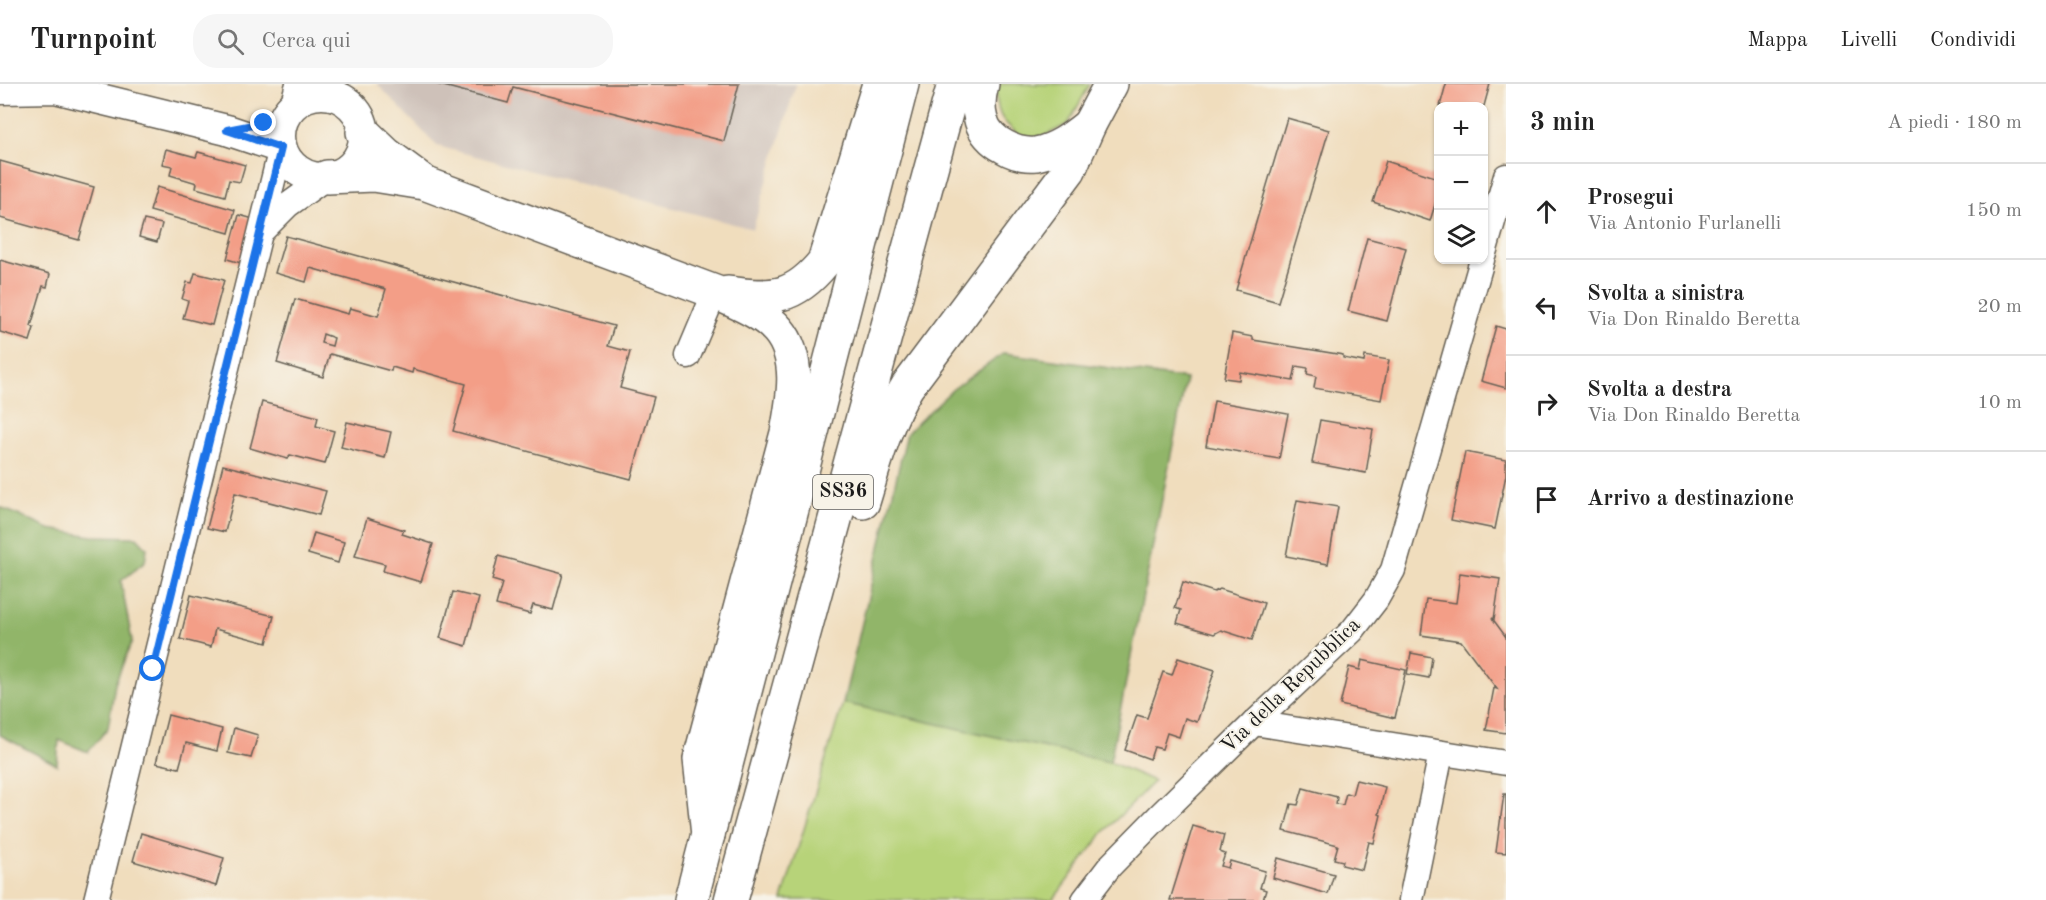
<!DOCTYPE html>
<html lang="it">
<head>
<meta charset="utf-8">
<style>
	:root { --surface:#fff; --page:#f6f6f6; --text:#222; --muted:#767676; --line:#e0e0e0 }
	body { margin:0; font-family:"Old Standard TT",serif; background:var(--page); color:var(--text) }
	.controls { position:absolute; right:18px; top:18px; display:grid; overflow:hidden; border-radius:12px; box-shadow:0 2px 4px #0004 }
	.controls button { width:54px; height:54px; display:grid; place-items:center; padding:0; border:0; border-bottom:2px solid var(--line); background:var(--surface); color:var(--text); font:30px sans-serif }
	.stop { position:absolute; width:18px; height:18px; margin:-14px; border:4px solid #1a73e8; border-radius:50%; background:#fff }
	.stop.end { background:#1a73e8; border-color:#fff; box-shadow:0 2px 6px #0008 }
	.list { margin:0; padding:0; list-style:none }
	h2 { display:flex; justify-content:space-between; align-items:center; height:78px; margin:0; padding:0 24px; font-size:26px }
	h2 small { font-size:20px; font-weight:400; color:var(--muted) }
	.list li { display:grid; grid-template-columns:39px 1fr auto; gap:18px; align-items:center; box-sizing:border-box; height:96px; padding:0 24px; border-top:2px solid var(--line) }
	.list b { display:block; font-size:22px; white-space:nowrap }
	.list p { margin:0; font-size:20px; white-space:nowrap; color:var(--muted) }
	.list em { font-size:20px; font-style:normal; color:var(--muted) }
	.icon { flex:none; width:33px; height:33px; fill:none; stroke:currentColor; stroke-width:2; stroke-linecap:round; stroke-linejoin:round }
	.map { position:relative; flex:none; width:1506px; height:816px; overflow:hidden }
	header { display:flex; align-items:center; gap:36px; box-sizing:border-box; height:84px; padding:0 30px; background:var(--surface); border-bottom:2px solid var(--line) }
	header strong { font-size:28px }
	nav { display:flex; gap:33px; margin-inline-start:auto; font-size:21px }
	.search { width:420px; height:54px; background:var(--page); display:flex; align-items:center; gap:15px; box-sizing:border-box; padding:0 21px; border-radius:24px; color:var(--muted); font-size:22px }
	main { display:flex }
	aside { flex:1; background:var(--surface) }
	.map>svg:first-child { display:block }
</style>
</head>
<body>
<header>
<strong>Turnpoint</strong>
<div class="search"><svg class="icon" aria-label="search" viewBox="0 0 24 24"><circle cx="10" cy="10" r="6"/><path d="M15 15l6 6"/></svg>Cerca qui</div>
<nav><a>Mappa</a><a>Livelli</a><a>Condividi</a></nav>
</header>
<main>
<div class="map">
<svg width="1506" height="816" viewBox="0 0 1506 816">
	<rect width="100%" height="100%" fill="#f7f3e8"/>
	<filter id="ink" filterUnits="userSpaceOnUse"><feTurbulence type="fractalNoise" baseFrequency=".0167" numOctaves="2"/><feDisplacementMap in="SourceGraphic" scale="12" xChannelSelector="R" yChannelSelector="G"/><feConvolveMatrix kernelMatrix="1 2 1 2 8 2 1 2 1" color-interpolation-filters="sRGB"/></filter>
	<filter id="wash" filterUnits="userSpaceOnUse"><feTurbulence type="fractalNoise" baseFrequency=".008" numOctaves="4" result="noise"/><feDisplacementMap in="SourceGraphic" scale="24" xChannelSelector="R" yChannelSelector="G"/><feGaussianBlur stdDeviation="1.35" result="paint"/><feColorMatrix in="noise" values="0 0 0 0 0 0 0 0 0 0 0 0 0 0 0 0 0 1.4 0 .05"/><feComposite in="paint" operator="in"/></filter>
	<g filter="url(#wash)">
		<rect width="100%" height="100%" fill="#f0ddbd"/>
		<!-- industrial -->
		<path fill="#cec1b9" d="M377,0H796L753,145L437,62Z"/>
		<!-- green -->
		<g fill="#b7d379" stroke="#6a784a" stroke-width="1.5">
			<path d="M996,0H1090L1068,40L1044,52L1023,54C998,35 997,30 996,0Z"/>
			<path d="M843,619L1110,678L1154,697L1103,749L1053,816H782Z"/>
		</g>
		<!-- forest -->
		<g fill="#91b569" stroke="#566842" stroke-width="1.5">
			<path d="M1004,269L1186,295L1110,678L843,619L907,349L953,305Z"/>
			<path d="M0,423L49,445L92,452L137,453L147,464L145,478L121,497L132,557L115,600L108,644L88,668L59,656L57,681L0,651Z"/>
		</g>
		<g id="blocks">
			<!-- building -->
			<g fill="#f39e87" fill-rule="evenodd">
				<path d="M436,0H739L724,57L513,3L508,19Z"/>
				<path d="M1446,0H1490L1484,22H1440Z"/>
				<path d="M1287,34L1329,46L1278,218L1236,206Z"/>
				<path d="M166,65L196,73L198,68L245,81L240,98L229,96L225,112L196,104L197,99L170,91L172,82L162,80Z"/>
				<path d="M0,77L94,103L79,156L0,134Z"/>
				<path d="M1386,77L1438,94V111L1430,137L1373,118Z"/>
				<path d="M157,103L235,126L229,149L150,127Z"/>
				<path d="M239,131L261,137L248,181L227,175Z"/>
				<path d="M144,136L162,140L157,158L139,153Z"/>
				<path d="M286,152L614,242L608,262L630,268L620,304L654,313L631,395L453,347L466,300L413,285L412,289L392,283L391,287L330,270L323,293L277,279L295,215L348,230L350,224L378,232L386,205L310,184L306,198L275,189ZM323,250L334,254L332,262L321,259Z"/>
				<path d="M1367,154L1406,164L1387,237L1348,227Z"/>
				<path d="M0,176L50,190L47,203L43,202L31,242L34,244L30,257L0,248Z"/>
				<path d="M195,189L224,196L212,241L183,234L188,217L182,215L187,198L192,199Z"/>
				<path d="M1496,242L1506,245V304L1481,297Z"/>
				<path d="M1232,249L1253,253V256L1343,271V274L1364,278L1365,272L1389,276L1381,316L1314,304L1316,292L1307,290L1308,284L1296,282L1293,297L1240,288L1239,296L1224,294Z"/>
				<path d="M1214,317L1288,330L1279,375L1206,362Z"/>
				<path d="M262,318L318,333L316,342L334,347L325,380L290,371L288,375L250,364Z"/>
				<path d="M1320,336L1373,345L1366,389L1312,379Z"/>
				<path d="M347,338L391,348L385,374L341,363Z"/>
				<path d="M1465,368L1506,376V391L1495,445L1451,436Z"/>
				<path d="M223,381L326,407L319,431L235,409L225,448L207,444Z"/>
				<path d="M1297,416L1338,423L1328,480L1286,472Z"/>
				<path d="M367,434L404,446L402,450L433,460L421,498L383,487L385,480L355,472Z"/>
				<path d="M314,449L344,458L338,479L308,470Z"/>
				<path d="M498,472L563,490L553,526L533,521L530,530L496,521L502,499L492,496Z"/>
				<path d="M1460,489L1500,495L1494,535L1492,534L1506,553V649L1486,646L1494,604L1497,605L1461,557L1421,551L1426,515L1456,519Z"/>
				<path d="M1183,498L1214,508L1220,505L1264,519L1252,556L1221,546L1214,550L1177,539L1181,526L1175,524Z"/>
				<path d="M453,508L479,514L466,562L440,554Z"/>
				<path d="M191,511L274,532L267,559L215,545L211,563L180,555Z"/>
				<path d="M1411,569L1432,573L1429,594L1407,590Z"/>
				<path d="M1178,574L1215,586L1197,638L1185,634L1179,653L1167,649L1162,665L1154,663L1150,675L1125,666L1137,631L1147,634L1163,588L1172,591Z"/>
				<path d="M1362,576L1406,586L1395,634L1340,621L1349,583L1360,586Z"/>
				<path d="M168,631L222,645L217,667L186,659L179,684L156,679Z"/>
				<path d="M234,644L258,651L251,674L228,669Z"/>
				<path d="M1356,696L1385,703L1379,730L1381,731L1374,759L1369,758L1362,786L1342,781L1343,777L1334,775L1338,761L1284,747L1291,720L1298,721L1303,704L1337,713L1336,720L1343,721L1346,709L1352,711Z"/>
				<path d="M1504,710H1506V769L1496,768Z"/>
				<path d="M1193,742L1224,751L1220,768L1225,770L1221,782L1228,784L1230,777L1265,787L1260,804L1266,806L1263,816H1170Z"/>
				<path d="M141,749L224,774L216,802L133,777Z"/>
				<path d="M1278,774L1334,790L1328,810L1273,794Z"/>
			</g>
		</g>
	</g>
	<g filter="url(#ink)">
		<use href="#blocks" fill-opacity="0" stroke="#666054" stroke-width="1.5"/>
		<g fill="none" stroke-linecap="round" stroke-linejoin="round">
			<!-- minor casing -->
			<g stroke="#666054" stroke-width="27">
				<g id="minor">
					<path d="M329,0L334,12"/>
					<path d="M292,23L298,0"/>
					<path d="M262,147L288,121L327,93"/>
					<path d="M1484,169L1506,92"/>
					<path d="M688,272L715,208"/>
					<path d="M1254,639L1506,679"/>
					<path d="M96,816L281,64"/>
					<path d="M1084,816L1110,782L1161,730L1254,639L1352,547L1376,516L1393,486L1482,176"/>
					<path d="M1411,816L1441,669"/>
				</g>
			</g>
			<!-- major casing -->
			<g stroke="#666054" stroke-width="33">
				<g id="major">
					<path d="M0,5L55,4L227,46L281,64"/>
					<circle cx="322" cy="52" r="42"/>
				</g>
			</g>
			<!-- highway casing -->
			<g stroke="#666054" stroke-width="36">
				<g id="highway">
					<path d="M982,0C975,26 979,50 1005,63C1015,69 1025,71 1036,70C1057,66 1073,54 1089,41"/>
					<path d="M363,48L386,70L421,96"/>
					<path d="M327,93L374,91L424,99L715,208C735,218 763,228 778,246C802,274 793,316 787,349L700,675L708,751"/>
					<path d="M728,209C773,215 794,215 824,178L879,0"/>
					<path d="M863,418C875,379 885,339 907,303L1069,86L1089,41L1111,0"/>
					<path d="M691,816L902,0"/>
					<path d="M731,816L954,0"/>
				</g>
			</g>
			<!-- minor -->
			<use href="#minor" stroke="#fff" stroke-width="24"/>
			<!-- major -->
			<use href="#major" stroke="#fff" stroke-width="30"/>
			<!-- highway -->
			<use href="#highway" stroke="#fff" stroke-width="33"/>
		</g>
	</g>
	<g fill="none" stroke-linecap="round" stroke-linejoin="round" filter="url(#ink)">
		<!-- route -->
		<path stroke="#1a73e8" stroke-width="8" d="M153,585L281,64L227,46L264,39"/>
	</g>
	<g text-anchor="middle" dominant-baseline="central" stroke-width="4.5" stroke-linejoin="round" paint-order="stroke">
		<!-- shield labels -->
		<rect fill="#f7f3e8" stroke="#5e5c59" stroke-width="1.5" x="813" y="391" width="60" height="34" rx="4.5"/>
		<g font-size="20" font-weight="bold" fill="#1c1c1c">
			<text x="843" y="408">SS36</text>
		</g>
		<!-- street labels -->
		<g font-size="21" fill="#1c1c1c" stroke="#f7f3e8">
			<text transform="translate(1291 602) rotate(-44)">Via della Repubblica</text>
		</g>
	</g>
</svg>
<div class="controls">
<button>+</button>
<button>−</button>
<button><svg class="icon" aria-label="layers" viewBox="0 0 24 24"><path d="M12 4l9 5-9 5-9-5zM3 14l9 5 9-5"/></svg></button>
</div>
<div class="stop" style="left:153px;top:585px"></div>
<div class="stop end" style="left:264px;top:39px"></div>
</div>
<aside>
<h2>3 min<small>A piedi · 180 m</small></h2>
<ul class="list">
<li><svg class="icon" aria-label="ahead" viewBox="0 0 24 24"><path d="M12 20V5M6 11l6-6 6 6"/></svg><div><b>Prosegui</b><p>Via Antonio Furlanelli</p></div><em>150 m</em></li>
<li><svg class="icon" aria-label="left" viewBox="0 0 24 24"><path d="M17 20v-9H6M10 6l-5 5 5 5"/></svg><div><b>Svolta a sinistra</b><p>Via Don Rinaldo Beretta</p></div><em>20 m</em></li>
<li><svg class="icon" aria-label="right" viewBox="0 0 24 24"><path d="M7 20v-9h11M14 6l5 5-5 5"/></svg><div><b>Svolta a destra</b><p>Via Don Rinaldo Beretta</p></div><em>10 m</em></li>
<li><svg class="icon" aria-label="arrive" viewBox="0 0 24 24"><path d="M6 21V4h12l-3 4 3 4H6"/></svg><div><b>Arrivo a destinazione</b></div></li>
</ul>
</aside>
</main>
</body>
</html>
